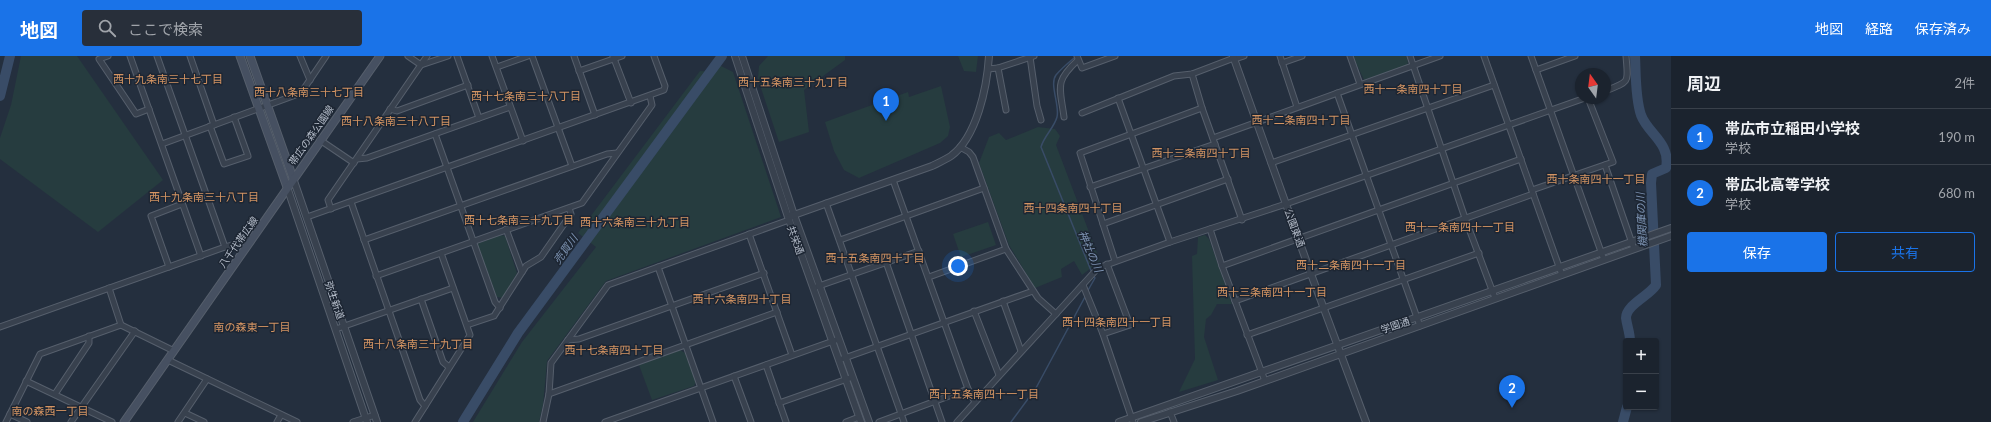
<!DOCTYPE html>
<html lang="ja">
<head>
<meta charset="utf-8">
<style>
	:root { --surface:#1b232e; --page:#282f3a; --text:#f1f3f6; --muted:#a0a4aa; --line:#39404a; --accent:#1a73e8 }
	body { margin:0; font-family:Lato,"Noto Sans JP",sans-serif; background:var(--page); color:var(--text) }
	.controls { position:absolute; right:12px; bottom:12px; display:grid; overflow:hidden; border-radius:4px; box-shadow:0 1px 3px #0004 }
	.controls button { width:36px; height:36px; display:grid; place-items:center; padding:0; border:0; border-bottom:1px solid var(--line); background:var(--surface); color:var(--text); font:20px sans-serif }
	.compass { position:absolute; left:1575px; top:12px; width:36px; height:36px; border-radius:50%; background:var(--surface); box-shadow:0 1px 3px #0004; rotate:346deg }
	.you { position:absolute; left:958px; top:210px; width:14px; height:14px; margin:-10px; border:3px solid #fff; border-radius:50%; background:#1a73e8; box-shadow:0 0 0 6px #1a73e833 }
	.badge { display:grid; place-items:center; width:26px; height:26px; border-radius:50%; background:var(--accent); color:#fff; font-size:13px; font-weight:700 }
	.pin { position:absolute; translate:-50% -33px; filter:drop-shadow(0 1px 2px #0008) }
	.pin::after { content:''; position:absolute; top:21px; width:14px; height:12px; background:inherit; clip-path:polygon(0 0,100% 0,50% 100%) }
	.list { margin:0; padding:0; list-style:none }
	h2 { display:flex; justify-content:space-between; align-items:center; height:52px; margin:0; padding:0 16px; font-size:17px }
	h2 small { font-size:13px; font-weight:400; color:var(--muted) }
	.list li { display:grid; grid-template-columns:26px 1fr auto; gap:12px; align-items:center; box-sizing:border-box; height:56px; padding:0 16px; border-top:1px solid var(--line) }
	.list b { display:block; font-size:15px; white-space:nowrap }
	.list p { margin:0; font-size:13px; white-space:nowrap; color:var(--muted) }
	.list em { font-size:13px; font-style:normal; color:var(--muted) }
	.actions { display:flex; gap:8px; padding:12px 16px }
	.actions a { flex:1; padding:9px 0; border:1px solid var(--accent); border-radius:4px; text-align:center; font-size:14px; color:var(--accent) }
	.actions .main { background:var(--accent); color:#fff }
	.icon { flex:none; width:22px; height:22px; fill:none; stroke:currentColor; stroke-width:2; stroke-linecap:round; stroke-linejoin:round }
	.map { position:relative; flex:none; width:1671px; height:366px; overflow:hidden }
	header { display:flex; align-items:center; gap:24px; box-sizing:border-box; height:56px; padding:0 20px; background:var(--accent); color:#fff }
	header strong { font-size:19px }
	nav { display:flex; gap:22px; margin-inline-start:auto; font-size:14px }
	.search { width:280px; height:36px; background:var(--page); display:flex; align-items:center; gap:10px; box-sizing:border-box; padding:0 14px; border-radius:4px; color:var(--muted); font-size:15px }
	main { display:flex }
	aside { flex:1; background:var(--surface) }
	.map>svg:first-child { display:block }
</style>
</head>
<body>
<header>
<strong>地図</strong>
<div class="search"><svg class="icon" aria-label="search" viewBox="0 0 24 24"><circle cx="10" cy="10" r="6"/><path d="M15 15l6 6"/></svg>ここで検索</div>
<nav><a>地図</a><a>経路</a><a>保存済み</a></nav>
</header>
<main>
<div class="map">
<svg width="1671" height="366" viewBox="0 0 1671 366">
	<rect width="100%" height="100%" fill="#242f3e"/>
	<!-- green -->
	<g fill="#263c3f">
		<path d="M21,0H77L163,124L98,176L0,103V82L11,49Z"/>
		<path d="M768,0H845V4L804,34L809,76L779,86L758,23L759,10Z"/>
		<path d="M958,0H978L976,16L964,15Z"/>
		<path d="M1353,0H1406L1408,6L1407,9L1364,24Z"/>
		<path d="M719,9L733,16L781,161L606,225L547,305L543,349L539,366H473L522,286L596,191L578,177L700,15L714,16Z"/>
		<path d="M941,30L950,71L948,80L940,87L859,122L844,114L834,95L825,66L908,36L909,41Z"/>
		<path d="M1038,71L1055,73L1060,80L1056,89L1100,205L1082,219L1074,205L1061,213L1062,221L1035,232L1009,189L979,107L989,81L999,77L1006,84Z"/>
		<path d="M988,166L996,189L961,201L953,178Z"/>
		<path d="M500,179L505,180L517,217L503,242L497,241L477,188Z"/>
		<path d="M1205,179L1209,183L1232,248H1217L1211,259L1206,263L1204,281L1218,324L1179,336L1195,303L1192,200L1197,198L1198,181Z"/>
		<path d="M680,294L685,297L696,325L694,330L652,344L639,309Z"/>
	</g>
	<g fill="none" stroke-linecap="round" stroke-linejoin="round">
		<!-- stream -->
		<g stroke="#394c67" stroke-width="1.5">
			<path d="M1074,2C1068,7 1061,13 1056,19C1049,28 1060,49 1057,61C1054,72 1044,80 1041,91L1092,217"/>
			<path d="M1087,236L1095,222L1093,220"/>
			<path d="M1011,366L1036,332L1086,239"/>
		</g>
		<!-- river -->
		<g stroke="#394c67" stroke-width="10">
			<path d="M0,40L10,0"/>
			<path d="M1630,285C1630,277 1627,270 1626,262C1626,249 1649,240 1656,229L1651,127L1652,118L1666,112C1671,87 1648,78 1641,59C1635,41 1636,18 1635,0"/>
			<path d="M463,366L518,277L722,0"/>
			<path d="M1623,366L1627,351"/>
		</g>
		<!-- minor casing -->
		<g stroke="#565f6c" stroke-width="7">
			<g id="minor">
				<path d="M108,0L99,3L136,58L149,53"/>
				<path d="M130,0L201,200"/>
				<path d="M157,0L225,191"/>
				<path d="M190,0L214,69"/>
				<path d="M300,0L310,24"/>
				<path d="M408,0L421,9L448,0"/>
				<path d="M457,0L479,62"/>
				<path d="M492,0L523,85"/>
				<path d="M532,0L572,110"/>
				<path d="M574,0L595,59"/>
				<path d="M613,0L631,47"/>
				<path d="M1077,0L1082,12L1115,0"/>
				<path d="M1280,0L1297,51"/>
				<path d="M1350,0L1360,28"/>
				<path d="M1410,0L1465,162L1495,242"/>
				<path d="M1484,0L1562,219"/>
				<path d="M1531,0L1604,204"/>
				<path d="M1030,1L1037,50L1041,64"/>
				<path d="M1235,3L1244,0"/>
				<path d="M1282,7L1302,0"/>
				<path d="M497,11L528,0"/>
				<path d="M998,12L1006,54"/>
				<path d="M988,13L998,12L1034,0"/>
				<path d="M1536,14L1575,0"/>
				<path d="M579,15L622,0"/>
				<path d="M1192,18L1202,52L1242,164"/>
				<path d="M1605,35C1631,25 1628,27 1626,0"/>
				<path d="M1337,37L1420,270"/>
				<path d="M1118,42L1170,186"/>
				<path d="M390,53L397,55L468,29"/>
				<path d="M1082,57L1174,20L1192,18L1234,2"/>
				<path d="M1064,61C1060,31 1054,26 1078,4"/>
				<path d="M210,70L224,108L248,100L234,61"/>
				<path d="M435,78L495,246L500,252"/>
				<path d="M1213,82L1440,0"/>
				<path d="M320,84L354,107"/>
				<path d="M162,88L301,37L326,0"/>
				<path d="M960,91L969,96L973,101L1006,193L1038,242L1056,258"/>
				<path d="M357,103L367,102L510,51"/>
				<path d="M1271,107L1494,29"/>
				<path d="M1605,109L1634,193"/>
				<path d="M893,124L968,333L975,346"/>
				<path d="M1090,131L1215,88"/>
				<path d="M1532,134L1613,106L1588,42"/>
				<path d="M351,146L420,344L425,350"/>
				<path d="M826,147L904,366"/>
				<path d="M331,153L328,144L427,0"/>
				<path d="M307,161L664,34L665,30L654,0"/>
				<path d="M1103,168L1228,123"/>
				<path d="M506,173L522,216"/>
				<path d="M1210,173L1222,210L1265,325"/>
				<path d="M749,178L792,299"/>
				<path d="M364,184L607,98L617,97"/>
				<path d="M840,184L984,132"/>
				<path d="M1115,205L1080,97L1202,52"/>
				<path d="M886,206L942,366"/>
				<path d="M1222,210L1521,103"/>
				<path d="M169,211L151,160L182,148"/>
				<path d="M658,211L713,366"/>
				<path d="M376,220L582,147L652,49L650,40"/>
				<path d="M929,221L1006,193"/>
				<path d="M1083,229L1103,278L1133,366"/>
				<path d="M816,231L919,195"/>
				<path d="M109,232L121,269"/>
				<path d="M421,243L443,306L449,311"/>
				<path d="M1003,245L1021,295"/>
				<path d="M1235,245L1533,138"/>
				<path d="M974,255L999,319"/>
				<path d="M467,269L494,260L526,210L541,201L571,158L569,152"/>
				<path d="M0,271L225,191L252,183"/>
				<path d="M336,273L453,232"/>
				<path d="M1103,278L1130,269L1107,208"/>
				<path d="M1247,279L1479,197"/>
				<path d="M568,284L579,283L764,217"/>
				<path d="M168,304L297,366"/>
				<path d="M839,304L1033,235"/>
				<path d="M766,309L786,366"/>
				<path d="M734,320L751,366"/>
				<path d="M26,325L112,366"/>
				<path d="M55,338L89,287V280"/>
				<path d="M549,338L777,256"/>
				<path d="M779,347L850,322"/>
				<path d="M1170,356L1174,366"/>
				<path d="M185,357L204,366"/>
				<path d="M10,358L27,366"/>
				<path d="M6,366L40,298L121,269L174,295"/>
				<path d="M71,366L135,275"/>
				<path d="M178,366L207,323"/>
				<path d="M277,366L281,359"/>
				<path d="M353,366L375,359"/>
				<path d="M415,366L470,279L441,197"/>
				<path d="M543,366L549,338L551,307L608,229L789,164"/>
				<path d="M605,366L836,284"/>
				<path d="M846,366L859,361"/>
				<path d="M879,366L968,333"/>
				<path d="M957,366L1098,212L1170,186L1286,148L1585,42"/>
			</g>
		</g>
		<!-- tertiary casing -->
		<g stroke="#565f6c" stroke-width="8">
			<g id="tertiary">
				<path d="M735,0L788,161L861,366"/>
				<path d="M742,0L794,159L869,366"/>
				<path d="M1233,0L1311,218L1366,366"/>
				<path d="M293,122L377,366"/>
				<path d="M287,131L367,366"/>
				<path d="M791,160L932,110C938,107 945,104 951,100C977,81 987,31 989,0"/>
				<path d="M1119,366L1671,172"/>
				<path d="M1141,366L1237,335L1671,180"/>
			</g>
		</g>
		<!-- secondary casing -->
		<g stroke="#565f6c" stroke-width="9">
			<g id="secondary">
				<path d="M240,0L287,131"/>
				<path d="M250,0L293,122"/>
				<path d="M124,366L380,0"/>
			</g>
		</g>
		<!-- minor -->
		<use href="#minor" stroke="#38414e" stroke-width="5"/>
		<!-- tertiary -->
		<use href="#tertiary" stroke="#38414e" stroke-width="6"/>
		<!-- secondary -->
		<use href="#secondary" stroke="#465061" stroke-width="7"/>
	</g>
	<g text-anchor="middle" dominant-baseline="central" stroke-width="3" stroke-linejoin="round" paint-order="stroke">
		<!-- street labels -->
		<g font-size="10" fill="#b4bcc9" stroke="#1d2633">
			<text transform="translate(311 79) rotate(-55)">帯広の森公園線</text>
			<text transform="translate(1295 172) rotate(70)">公園東通</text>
			<text transform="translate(796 184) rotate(70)">共栄通</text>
			<text transform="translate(238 186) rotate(-55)">八千代帯広線</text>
			<text transform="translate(335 244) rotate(71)">弥生新道</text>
			<text transform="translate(1395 269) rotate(-18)">学園通</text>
		</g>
		<!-- neighbourhood labels -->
		<g font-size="11" fill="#d59563" stroke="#1d2633">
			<text x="168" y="22">西十九条南三十七丁目</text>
			<text x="793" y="25">西十五条南三十九丁目</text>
			<text x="1413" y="32">西十一条南四十丁目</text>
			<text x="309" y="35">西十八条南三十七丁目</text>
			<text x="526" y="39">西十七条南三十八丁目</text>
			<text x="1301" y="63">西十二条南四十丁目</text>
			<text x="396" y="64">西十八条南三十八丁目</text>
			<text x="1201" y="96">西十三条南四十丁目</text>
			<text x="1596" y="122">西十条南四十一丁目</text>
			<text x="204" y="140">西十九条南三十八丁目</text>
			<text x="1073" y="151">西十四条南四十丁目</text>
			<text x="519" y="163">西十七条南三十九丁目</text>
			<text x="635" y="165">西十六条南三十九丁目</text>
			<text x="1460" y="170">西十一条南四十一丁目</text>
			<text x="875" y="201">西十五条南四十丁目</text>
			<text x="1351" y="208">西十二条南四十一丁目</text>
			<text x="1272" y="235">西十三条南四十一丁目</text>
			<text x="742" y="242">西十六条南四十丁目</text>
			<text x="1117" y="265">西十四条南四十一丁目</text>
			<text x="252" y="270">南の森東一丁目</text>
			<text x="418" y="287">西十八条南三十九丁目</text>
			<text x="614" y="293">西十七条南四十丁目</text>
			<text x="984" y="337">西十五条南四十一丁目</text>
			<text x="50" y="354">南の森西一丁目</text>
		</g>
		<!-- water labels -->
		<g font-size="11" font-style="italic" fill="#7c92b1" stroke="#1d2633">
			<text transform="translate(1641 164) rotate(-93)">機関庫の川</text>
			<text transform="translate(565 193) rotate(-54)">売買川</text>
			<text transform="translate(1091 195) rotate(67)">神社の川</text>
		</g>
	</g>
</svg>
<div class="controls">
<button>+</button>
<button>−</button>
</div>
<svg class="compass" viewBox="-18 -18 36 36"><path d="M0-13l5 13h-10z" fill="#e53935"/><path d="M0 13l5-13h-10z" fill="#a0a4aa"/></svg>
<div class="you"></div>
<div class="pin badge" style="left:886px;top:65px">1</div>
<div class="pin badge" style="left:1512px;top:352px">2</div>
</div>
<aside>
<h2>周辺<small>2件</small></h2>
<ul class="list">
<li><span class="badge">1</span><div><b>帯広市立稲田小学校</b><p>学校</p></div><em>190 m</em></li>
<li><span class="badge">2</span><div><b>帯広北高等学校</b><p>学校</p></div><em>680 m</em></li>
</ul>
<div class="actions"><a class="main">保存</a><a>共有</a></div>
</aside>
</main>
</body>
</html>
